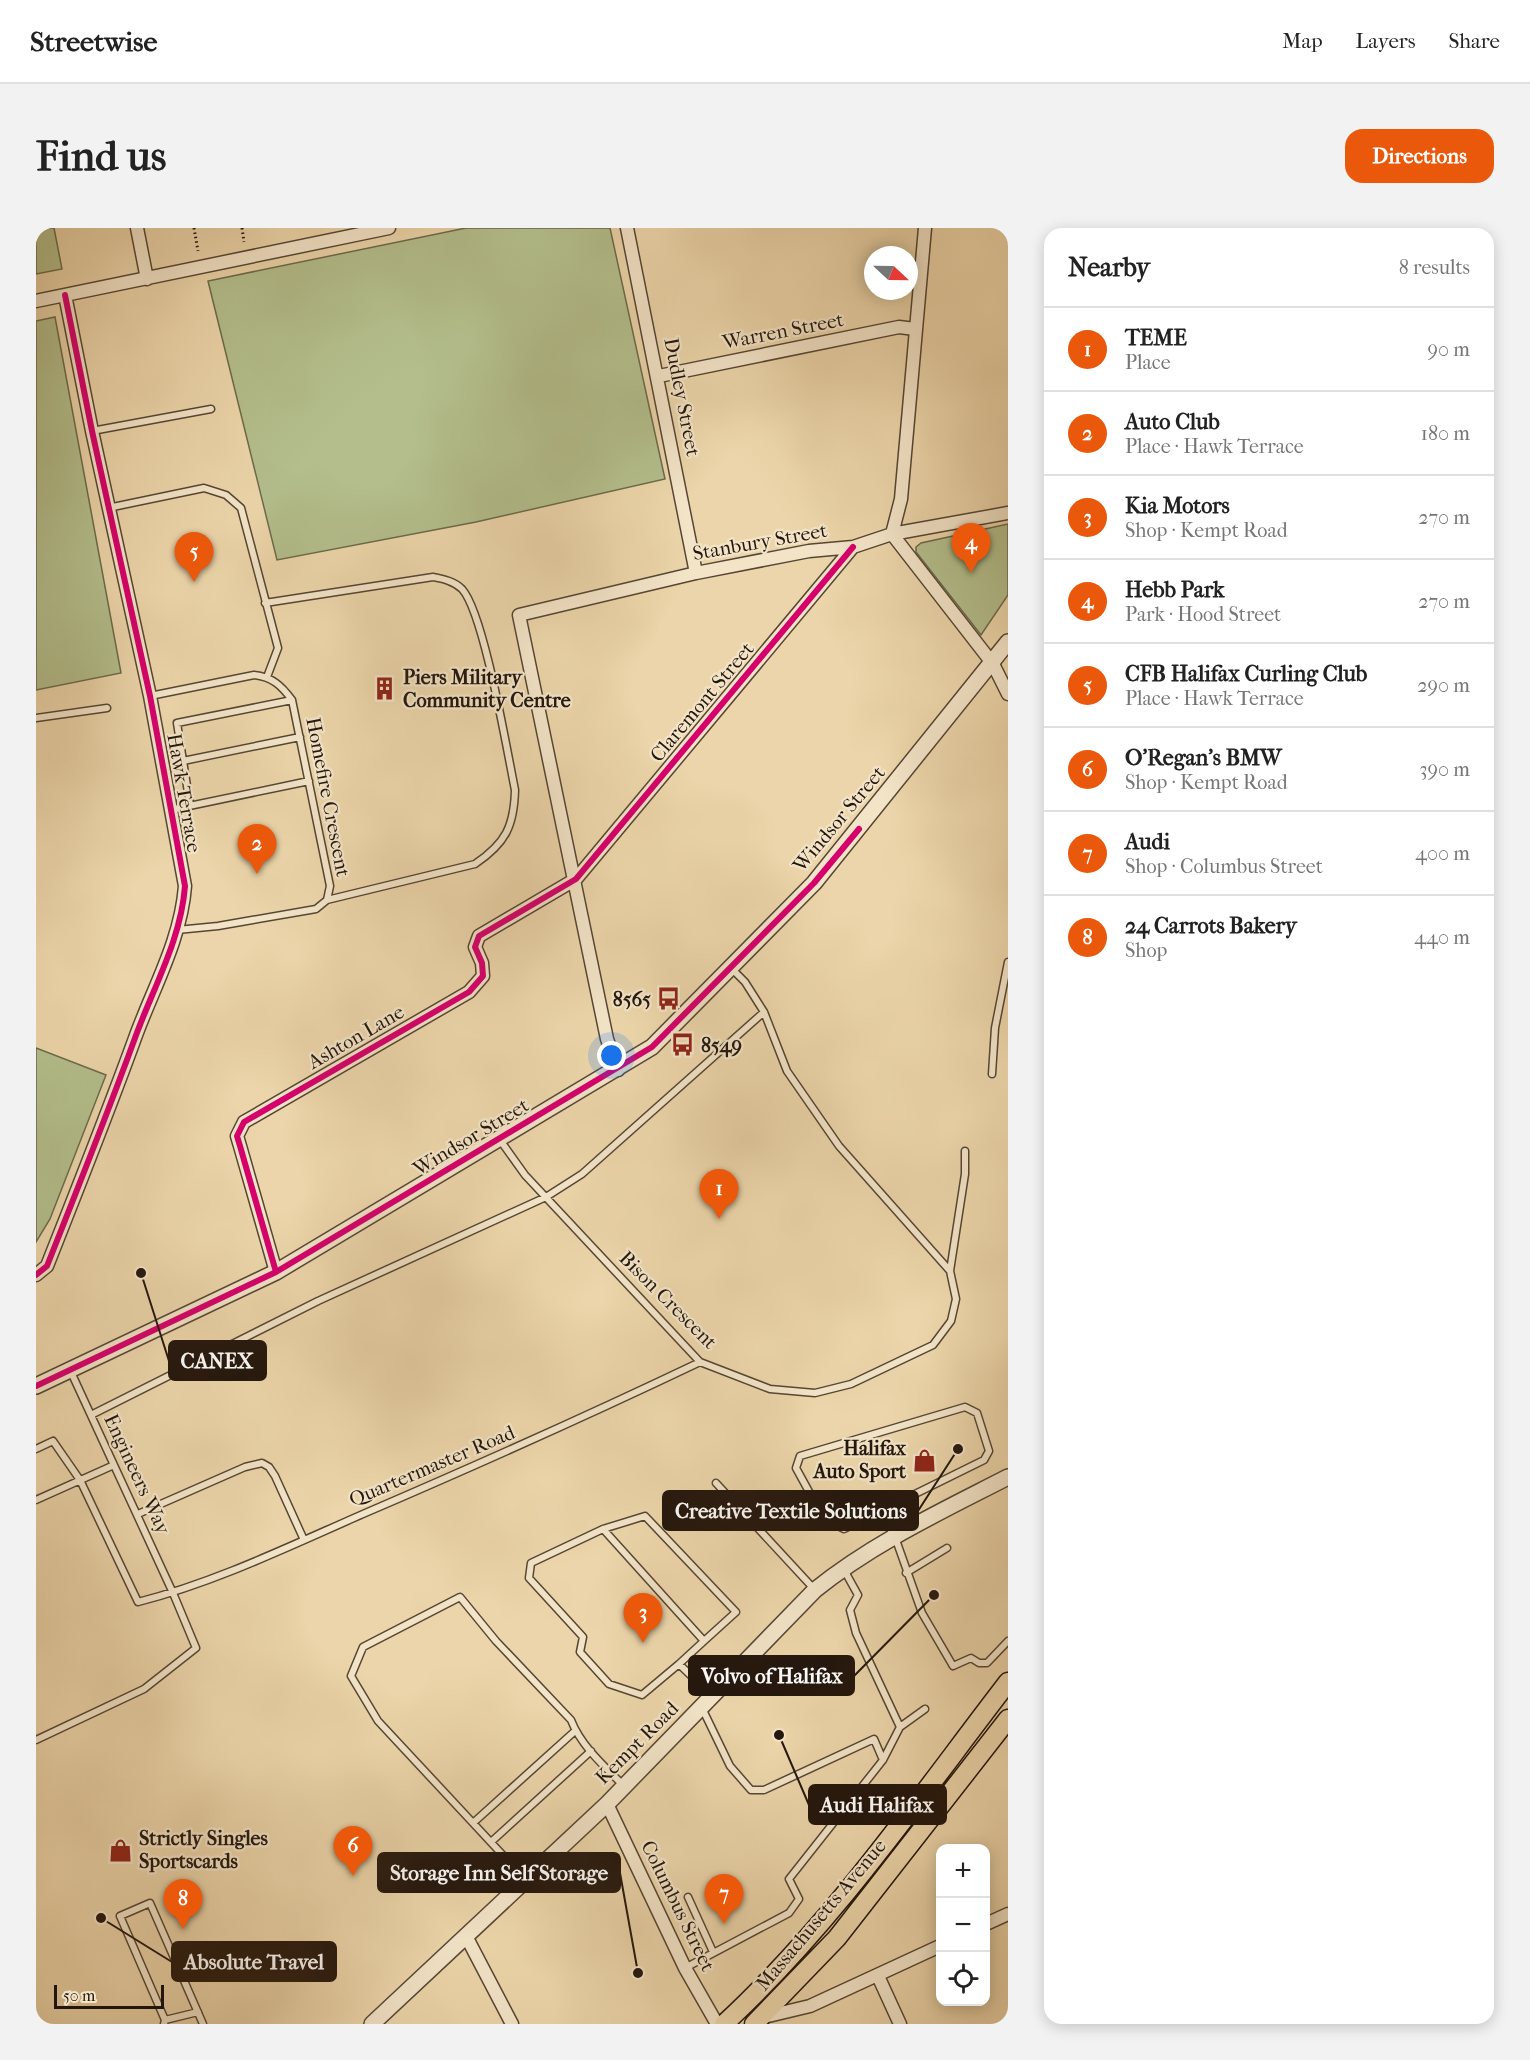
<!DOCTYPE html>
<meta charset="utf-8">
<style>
:root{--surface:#fff;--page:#f2f2f2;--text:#222;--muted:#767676;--line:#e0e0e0;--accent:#ea580c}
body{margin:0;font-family:"IM FELL French Canon",serif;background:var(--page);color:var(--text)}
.controls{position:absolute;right:18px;bottom:18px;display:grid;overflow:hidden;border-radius:12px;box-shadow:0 3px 15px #0003}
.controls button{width:54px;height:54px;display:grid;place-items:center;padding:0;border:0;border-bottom:2px solid var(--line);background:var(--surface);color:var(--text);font:30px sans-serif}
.compass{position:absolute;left:828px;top:18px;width:54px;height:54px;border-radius:50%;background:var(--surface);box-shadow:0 3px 15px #0003;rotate:112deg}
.scale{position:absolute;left:18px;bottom:15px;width:110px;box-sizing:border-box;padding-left:6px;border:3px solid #23160d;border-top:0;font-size:16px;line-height:21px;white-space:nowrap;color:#23160d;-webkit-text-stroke:4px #f3e4c8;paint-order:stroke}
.you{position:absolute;left:576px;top:828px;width:21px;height:21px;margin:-15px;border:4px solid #fff;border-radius:50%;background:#1a73e8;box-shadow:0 0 0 9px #1a73e833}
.badge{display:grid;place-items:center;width:39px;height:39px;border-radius:50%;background:var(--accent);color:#fff;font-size:20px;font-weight:700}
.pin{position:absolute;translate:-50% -50px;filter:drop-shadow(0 2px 3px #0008)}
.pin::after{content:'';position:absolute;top:32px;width:21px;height:18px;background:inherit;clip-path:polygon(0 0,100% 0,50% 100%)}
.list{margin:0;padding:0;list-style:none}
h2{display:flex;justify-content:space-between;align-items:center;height:78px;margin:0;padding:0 24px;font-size:26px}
h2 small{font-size:20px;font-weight:400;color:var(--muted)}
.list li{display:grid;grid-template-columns:39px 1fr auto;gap:18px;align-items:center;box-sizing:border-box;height:84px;padding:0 24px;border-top:2px solid var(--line)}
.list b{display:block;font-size:22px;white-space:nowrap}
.list p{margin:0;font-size:20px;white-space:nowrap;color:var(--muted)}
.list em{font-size:20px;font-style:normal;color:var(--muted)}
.icon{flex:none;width:33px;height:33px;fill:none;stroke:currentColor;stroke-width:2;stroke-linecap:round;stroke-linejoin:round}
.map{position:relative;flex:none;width:972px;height:1796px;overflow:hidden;border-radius:18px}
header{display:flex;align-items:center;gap:36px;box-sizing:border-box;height:84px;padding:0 30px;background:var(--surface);border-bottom:2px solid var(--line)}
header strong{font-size:28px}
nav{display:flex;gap:33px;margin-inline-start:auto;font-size:21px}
.intro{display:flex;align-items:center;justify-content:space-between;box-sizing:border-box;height:144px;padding:0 36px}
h1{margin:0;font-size:42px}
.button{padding:15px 27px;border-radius:18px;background:var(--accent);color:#fff;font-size:21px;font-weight:700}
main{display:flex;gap:36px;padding:0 36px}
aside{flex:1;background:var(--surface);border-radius:18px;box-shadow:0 3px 15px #0003}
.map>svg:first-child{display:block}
.green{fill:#b3be8c;stroke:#6b6a4c;stroke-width:1.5}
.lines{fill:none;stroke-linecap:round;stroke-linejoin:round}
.service-casing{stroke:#554634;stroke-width:9}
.minor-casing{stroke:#554634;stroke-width:15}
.tertiary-casing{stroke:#554634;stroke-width:18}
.primary-casing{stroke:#23160d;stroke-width:21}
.path{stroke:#23160d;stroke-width:3;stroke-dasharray:1.5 3;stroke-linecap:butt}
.service{stroke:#f3e4c8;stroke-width:6}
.minor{stroke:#f3e4c8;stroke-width:12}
.tertiary{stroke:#f3e4c8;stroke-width:15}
.primary{stroke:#ecd5aa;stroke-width:18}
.cycleway-casing{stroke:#f3e4c8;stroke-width:10}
.cycleway{stroke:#d6006c;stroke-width:6}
.labels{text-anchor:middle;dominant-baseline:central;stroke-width:4.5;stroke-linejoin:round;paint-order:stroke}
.street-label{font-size:20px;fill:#23160d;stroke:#f3e4c8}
.poi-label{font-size:20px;font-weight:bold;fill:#23160d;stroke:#f3e4c8;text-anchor:start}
.leader{fill:none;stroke:#23160d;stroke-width:2}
.callout-dot{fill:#23160d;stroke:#f3e4c8;stroke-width:2}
.callout{fill:#23160d;stroke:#23160d;stroke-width:2}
.callout-label{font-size:21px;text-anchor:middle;font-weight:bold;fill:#fff}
</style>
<header>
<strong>Streetwise</strong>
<nav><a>Map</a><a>Layers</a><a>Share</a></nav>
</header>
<div class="intro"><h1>Find us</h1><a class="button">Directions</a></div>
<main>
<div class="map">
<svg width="972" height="1796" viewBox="0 0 972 1796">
<rect width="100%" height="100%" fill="#ecd5aa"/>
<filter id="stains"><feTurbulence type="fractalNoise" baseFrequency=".00333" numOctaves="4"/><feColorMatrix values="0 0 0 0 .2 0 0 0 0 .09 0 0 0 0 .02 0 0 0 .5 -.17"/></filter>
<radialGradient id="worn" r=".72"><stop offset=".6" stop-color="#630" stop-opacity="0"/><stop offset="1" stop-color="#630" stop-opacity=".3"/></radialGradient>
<path class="green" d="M0,0H18L26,41L0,46Z
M430,0H574L629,251L440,294L241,332L172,53Z
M19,89L85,445L0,462V93Z
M972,296V367L945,407L880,324V319L885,315Z
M0,820L70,847L14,991L0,1014Z"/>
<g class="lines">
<defs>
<path id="service" d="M56,203L175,181
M72,280L168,260L190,267L205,280L242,420L231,449
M229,375L397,349C407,351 418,353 426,361C448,385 471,523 479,562C478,598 470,615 439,636L291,672
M114,468L218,447C236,449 245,457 256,472L294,658L291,672L280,681L182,698L141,702
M0,490L71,480
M147,533L264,509
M154,577L141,495L256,472
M134,582L273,553
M956,846L959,800L972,734
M464,912L489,947L664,1134L734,1161L779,1165L815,1156L897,1117L915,1093L920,1071L914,1043L803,918L751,843L728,784L709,754L695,740
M914,1043L929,946V923
M929,1179L941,1185L953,1223L948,1232L808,1301L788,1291L760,1240L764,1228Z
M55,1187L282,1073L510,969L546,946L728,784
M0,1221L17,1213L44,1252L102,1374C180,1354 254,1318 327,1286C441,1237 553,1187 664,1134
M680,1255L779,1362
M0,1272L78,1237
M845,1285L859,1309L886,1385L917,1438L935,1430L943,1435H951L972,1413
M102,1286L209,1239L226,1235L233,1239L239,1248L268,1312
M567,1301L668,1413L643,1436L676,1468
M870,1345L911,1320
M643,1436L606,1467L573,1456L544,1424L547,1409L493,1350L495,1335L567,1301L609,1288L700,1384L668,1413
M666,1480L694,1538L715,1562H728L838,1511L847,1532
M864,1499L889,1481
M0,1512L108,1461L160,1420L137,1365L35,1144
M437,1595L342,1493L315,1448L327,1419L424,1369L460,1413L535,1492C545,1518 569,1539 588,1558
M455,1614L555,1523
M490,1652L437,1595L539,1503
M652,1669L677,1724
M649,1740L753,1685L763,1671L753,1651L847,1532L864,1499L820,1405L814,1382L822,1367L807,1340
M129,1792L162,1784
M128,1796L129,1792L84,1688L114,1675L167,1796"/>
<path id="minor" d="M101,0L111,51
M591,0L660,345
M0,73L353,0
M623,148L863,99L879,101
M856,306L865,271L889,0
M856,306L957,436L972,466
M582,842L571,811L483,387L660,345L773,323L817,319L856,306L972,285
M240,1044L204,918L201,908L208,894L433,764L447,748L446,735L439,719L443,708L540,651L817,319
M0,1047L11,1038C41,962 71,887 99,810C117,760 145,712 149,658L114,468L56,203L29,67
M571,1576L649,1740L681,1796
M950,1696L972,1686
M430,1708L476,1796
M842,1748L864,1796
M728,1789L774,1778L904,1718"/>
<path id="tertiary" d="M0,1158L240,1044L616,819L778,655L972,414
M336,1796L571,1576L779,1362C837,1315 906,1283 972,1249"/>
<path id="primary" d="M688,1796C797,1695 882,1571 972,1454
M718,1796L801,1710L972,1491"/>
</defs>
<use href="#service" class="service-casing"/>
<use href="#minor" class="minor-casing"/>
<use href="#tertiary" class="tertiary-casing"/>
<use href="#primary" class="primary-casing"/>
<path class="path" d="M158,0L162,23
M206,0L208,14"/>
<use href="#service" class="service"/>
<use href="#minor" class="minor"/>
<use href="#tertiary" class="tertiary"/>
<use href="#primary" class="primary"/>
<defs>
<path id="cycleway" d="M240,1044L204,918L201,908L208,894L433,764L447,748L446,735L439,719L443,708L540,651L817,319
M0,1047L11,1038C41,962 71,887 99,810C117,760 145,712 149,658L114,468L56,203L29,67
M0,1158L240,1044L616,819L778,655L823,601"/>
</defs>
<use href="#cycleway" class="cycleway-casing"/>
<use href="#cycleway" class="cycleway"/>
</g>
<defs>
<symbol id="building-bare" viewBox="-9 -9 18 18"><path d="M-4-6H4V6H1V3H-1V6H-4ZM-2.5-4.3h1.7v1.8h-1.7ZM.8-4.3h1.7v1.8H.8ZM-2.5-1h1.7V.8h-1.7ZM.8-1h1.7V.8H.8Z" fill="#8f2418" stroke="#f3e4c8" stroke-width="2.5" paint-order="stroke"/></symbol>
<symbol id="bus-bare" viewBox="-9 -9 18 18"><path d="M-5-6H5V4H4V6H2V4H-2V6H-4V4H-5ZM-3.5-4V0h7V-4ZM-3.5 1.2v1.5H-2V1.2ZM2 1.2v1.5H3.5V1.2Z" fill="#8f2418" stroke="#f3e4c8" stroke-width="2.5" paint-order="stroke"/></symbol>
<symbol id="shop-bare" viewBox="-9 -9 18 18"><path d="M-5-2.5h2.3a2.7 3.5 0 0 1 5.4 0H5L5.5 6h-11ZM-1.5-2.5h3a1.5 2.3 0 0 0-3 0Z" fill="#8f2418" stroke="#f3e4c8" stroke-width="2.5" paint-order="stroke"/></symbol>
</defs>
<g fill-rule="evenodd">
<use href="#building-bare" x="332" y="444" width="33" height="33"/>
<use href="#bus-bare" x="616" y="754" width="33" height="33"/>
<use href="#bus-bare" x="630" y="800" width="33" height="33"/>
<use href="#shop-bare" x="872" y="1216" width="33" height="33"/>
<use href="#shop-bare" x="68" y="1606" width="33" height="33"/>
</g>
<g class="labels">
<g class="street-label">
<text transform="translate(747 103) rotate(-11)">Warren Street</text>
<text transform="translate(646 169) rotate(79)">Dudley Street</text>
<text transform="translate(724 314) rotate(-10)">Stanbury Street</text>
<text transform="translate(666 474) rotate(-50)">Claremont Street</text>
<text transform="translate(148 565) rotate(80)">Hawk Terrace</text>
<text transform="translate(292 569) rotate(79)">Homefire Crescent</text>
<text transform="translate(803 591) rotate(-50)">Windsor Street</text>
<text transform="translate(320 809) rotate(-30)">Ashton Lane</text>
<text transform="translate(435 909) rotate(-31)">Windsor Street</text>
<text transform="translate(632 1072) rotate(45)">Bison Crescent</text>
<text transform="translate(396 1238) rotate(-23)">Quartermaster Road</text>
<text transform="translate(101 1246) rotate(65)">Engineers Way</text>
<text transform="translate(601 1515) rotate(-45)">Kempt Road</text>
<text transform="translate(642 1678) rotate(64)">Columbus Street</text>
<text transform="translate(785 1687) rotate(-50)">Massachusetts Avenue</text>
</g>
<g class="poi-label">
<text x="367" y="449">Piers Military<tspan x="367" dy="23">Community Centre</tspan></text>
<text x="615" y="771" text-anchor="end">8565</text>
<text x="665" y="817">8549</text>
<text x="870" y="1220" text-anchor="end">Halifax<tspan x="870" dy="23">Auto Sport</tspan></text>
<text x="103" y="1610">Strictly Singles<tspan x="103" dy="23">Sportscards</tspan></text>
</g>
</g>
<path class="leader" d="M105 1045L133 1133M922 1221L882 1283M898 1367L818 1448M743 1507L773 1577M602 1745L584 1645M65 1690L136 1734"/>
<g class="callout-dot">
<circle cx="105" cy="1045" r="6"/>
<circle cx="922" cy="1221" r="6"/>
<circle cx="898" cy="1367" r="6"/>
<circle cx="743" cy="1507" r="6"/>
<circle cx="602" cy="1745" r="6"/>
<circle cx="65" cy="1690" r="6"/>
</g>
<g class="callout">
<rect x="133" y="1113" width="97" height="39" rx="6"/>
<rect x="627" y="1263" width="255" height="39" rx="6"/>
<rect x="653" y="1428" width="165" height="39" rx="6"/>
<rect x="773" y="1557" width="137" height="39" rx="6"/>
<rect x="342" y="1625" width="242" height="39" rx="6"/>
<rect x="136" y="1714" width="164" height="39" rx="6"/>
</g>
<g class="callout-label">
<text x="181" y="1140">CANEX</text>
<text x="755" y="1290">Creative Textile Solutions</text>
<text x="736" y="1455">Volvo of Halifax</text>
<text x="841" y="1584">Audi Halifax</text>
<text x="463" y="1652">Storage Inn Self Storage</text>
<text x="218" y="1741">Absolute Travel</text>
</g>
<rect width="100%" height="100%" filter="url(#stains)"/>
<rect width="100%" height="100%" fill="url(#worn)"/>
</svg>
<div class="controls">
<button>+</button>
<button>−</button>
<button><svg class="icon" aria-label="locate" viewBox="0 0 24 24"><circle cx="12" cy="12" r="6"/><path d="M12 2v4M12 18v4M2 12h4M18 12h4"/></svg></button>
</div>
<svg class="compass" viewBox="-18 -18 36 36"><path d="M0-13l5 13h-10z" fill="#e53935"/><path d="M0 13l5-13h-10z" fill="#767676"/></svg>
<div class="scale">50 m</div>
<div class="you"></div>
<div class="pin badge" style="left:683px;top:991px">1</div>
<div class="pin badge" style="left:221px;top:646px">2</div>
<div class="pin badge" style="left:607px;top:1415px">3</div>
<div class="pin badge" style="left:935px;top:345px">4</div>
<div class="pin badge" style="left:158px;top:354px">5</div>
<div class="pin badge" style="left:317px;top:1648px">6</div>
<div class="pin badge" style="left:688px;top:1696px">7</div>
<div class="pin badge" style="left:147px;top:1701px">8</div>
</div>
<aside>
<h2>Nearby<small>8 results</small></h2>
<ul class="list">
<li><span class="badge">1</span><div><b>TEME</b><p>Place</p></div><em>90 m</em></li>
<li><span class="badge">2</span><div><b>Auto Club</b><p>Place · Hawk Terrace</p></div><em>180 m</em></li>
<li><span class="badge">3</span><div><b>Kia Motors</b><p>Shop · Kempt Road</p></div><em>270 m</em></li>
<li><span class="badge">4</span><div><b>Hebb Park</b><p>Park · Hood Street</p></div><em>270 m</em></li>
<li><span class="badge">5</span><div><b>CFB Halifax Curling Club</b><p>Place · Hawk Terrace</p></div><em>290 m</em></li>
<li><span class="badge">6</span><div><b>O'Regan's BMW</b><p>Shop · Kempt Road</p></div><em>390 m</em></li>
<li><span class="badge">7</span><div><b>Audi</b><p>Shop · Columbus Street</p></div><em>400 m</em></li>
<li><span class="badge">8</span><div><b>24 Carrots Bakery</b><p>Shop</p></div><em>440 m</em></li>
</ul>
</aside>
</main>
